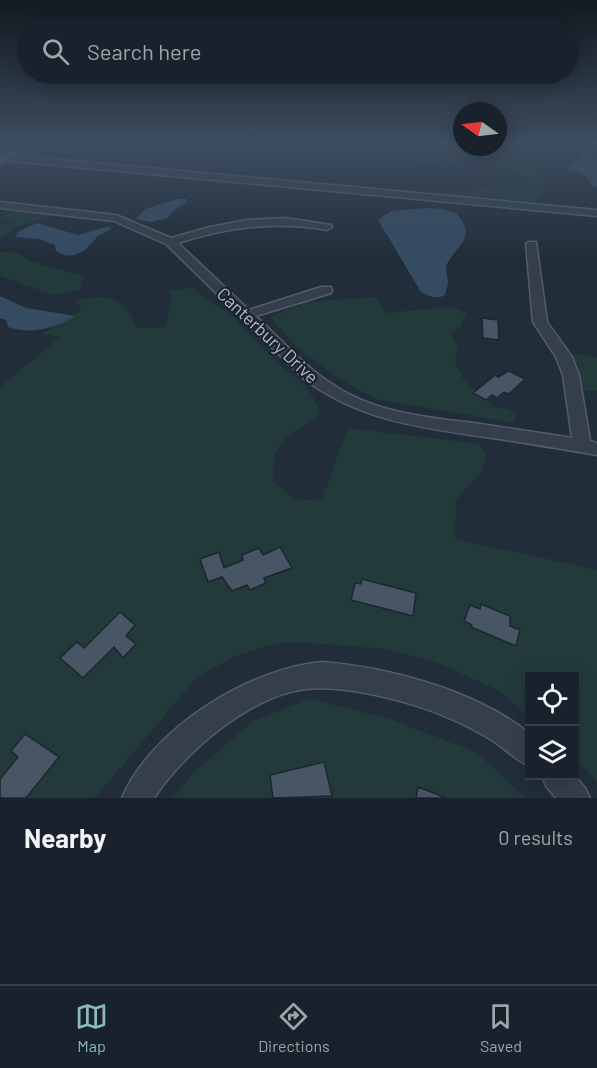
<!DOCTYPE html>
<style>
:root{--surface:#19222c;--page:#262f38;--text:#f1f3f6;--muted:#9fa4a9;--line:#373f48;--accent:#8bbbb9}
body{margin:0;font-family:Barlow,sans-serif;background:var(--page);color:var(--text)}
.controls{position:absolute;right:18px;bottom:18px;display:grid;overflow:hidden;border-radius:0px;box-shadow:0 3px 15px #0003}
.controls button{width:54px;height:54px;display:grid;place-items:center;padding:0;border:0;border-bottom:2px solid var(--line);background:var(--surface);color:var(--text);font:30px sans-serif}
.compass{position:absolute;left:453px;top:102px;width:54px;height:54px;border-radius:50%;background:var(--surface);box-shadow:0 3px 15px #0003;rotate:284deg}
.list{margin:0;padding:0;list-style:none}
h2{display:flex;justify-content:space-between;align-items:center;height:78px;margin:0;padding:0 24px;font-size:26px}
h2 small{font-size:20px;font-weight:400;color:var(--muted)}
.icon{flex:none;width:33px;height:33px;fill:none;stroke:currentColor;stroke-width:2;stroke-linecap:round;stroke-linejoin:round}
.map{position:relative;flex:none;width:597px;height:798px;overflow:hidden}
.search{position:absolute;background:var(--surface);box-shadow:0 3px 15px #0003;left:18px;right:18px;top:18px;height:66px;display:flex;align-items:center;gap:15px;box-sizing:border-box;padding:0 21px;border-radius:33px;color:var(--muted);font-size:22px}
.sheet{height:186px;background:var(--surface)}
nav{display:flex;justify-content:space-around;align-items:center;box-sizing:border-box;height:84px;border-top:2px solid var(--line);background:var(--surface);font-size:16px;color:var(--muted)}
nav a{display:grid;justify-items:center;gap:3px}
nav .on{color:var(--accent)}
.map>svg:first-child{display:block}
.green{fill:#233a3b}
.water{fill:#354b62}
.building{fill:#475564;stroke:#1c2631;stroke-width:1.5}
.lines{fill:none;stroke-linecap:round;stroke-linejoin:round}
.minor-casing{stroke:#535d68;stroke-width:3}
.major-casing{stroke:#414b57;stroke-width:2}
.minor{fill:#353f4b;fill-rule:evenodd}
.major{fill:#535f6b;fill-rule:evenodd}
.labels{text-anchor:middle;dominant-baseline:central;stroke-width:4.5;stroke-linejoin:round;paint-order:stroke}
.street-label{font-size:18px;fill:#b0bac7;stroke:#1a242f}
</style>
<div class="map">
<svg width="597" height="798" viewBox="0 0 597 798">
<rect width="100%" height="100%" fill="#212e3a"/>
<path class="green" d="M286,144H304V147L343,151V154L339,157L288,153Z
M372,144L428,147L451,144L521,155L538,167L545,180V191L533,203L516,204L435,196L434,193L503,186L529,179L509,167L438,161L420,165L414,163L410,158L375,155L376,148L371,146Z
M12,211L51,215L17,227L0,238V226L10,222L4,215Z
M0,252L20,253L30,261L84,276L80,290L54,295L0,276Z
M191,287L234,318L262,348L305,386L313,397L320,414L288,436L275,452L273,482L298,501L322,499L348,428L480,444L486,456L482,471L456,500L455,539L597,570V781L575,760L574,676H530L529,718L502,692L434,661L386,649L311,643H276L235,656L196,678L95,798H0V387L60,337L43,334C56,323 71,323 82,307L75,300C106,294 124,295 137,328L165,327L171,303L170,291Z
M376,297L385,313L451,307L467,313L459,328L450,333L458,348L455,362L463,379L494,407L509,410L516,415L514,423L377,399L338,378L298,348L270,317L305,302Z
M570,353L597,357V391H584L578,365Z
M310,699L389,719L476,752L526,798H173L191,775L253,721Z"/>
<path class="water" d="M580,151L591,152L594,159L597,160V187L592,186C589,175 579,173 568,169L573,163L580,161Z
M178,199H187V202L173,211L168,218L151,222L136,219L145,209Z
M425,208L444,209L457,214C479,238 454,247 446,266L448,283L445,295C437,300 429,296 421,292L378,220L391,211Z
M37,223L78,235L106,227L112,228C108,232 100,233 96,238C86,251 73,262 56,251L55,245L39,239L15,237L18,232Z
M0,296L26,308L76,316C55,328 32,335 8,327L6,320L0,318Z"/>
<path class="building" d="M482,318L498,320L499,340L483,338Z
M509,371L525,379L509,394L504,392L497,398L492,395L486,400L473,393L495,375L498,377Z
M280,547L292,568L264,578L266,583L250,590L247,585L232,591L222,577L208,582L200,559L219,552L224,568L243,560L242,555L259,548L263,555Z
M362,579L416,593L413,616L351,600L355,583L361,584Z
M481,604L510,616V626L520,630L516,646L471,627L472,625L464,621L470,605L480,609Z
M120,612L135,625L126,636L136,644L123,658L114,647L83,678L60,658L77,642L84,648Z
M25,734L59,757L26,798H0V779L18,757L11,751Z
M324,762L332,796L273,798L270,775Z
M418,787L444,797V798H416Z"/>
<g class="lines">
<defs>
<path id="minor" d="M0,154L597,210V216L0,160Z
M0,202L116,215L171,238L210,227L247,220L285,218L331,225L332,227L327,230C275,221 228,227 178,243L249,310L321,287H331L332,290L331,293L256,316C281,340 306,368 335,386C378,414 432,418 481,424C511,429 542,433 572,438L563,375L556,357L533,322L526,244L528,242H536L547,322L572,357L579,375L590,441L597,443V455C562,449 527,443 492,438C424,428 362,422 304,379L166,244L114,221L0,208Z
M322,662C389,667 477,691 530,734V766C519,762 512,755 503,748C490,738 475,730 460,723C422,704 348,684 306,689C249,696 185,752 154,798H122C151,729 250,668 322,662Z
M574,775L585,788L590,798H556L546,786L542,776Z"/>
<path id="major" d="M24,144H36L0,164V157Z"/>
</defs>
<use href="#minor" class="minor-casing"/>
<use href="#major" class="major-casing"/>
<use href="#minor" class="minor"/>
<use href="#major" class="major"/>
</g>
<linearGradient id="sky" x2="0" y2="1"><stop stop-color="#121920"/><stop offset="0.56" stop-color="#3d4c60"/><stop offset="1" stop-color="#3d4c60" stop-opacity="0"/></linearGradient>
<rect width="597" height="255" fill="url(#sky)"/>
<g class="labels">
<g class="street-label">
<text transform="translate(268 335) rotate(43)">Canterbury Drive</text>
</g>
</g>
</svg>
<div class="controls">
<button><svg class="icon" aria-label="locate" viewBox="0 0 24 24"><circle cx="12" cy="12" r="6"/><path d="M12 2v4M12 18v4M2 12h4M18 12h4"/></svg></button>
<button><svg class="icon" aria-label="layers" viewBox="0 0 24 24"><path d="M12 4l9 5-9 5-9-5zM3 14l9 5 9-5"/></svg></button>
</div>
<svg class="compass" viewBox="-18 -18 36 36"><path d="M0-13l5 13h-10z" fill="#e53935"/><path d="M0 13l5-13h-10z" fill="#9fa4a9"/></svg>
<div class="search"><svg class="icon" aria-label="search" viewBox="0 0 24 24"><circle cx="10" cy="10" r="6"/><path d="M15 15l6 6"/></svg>Search here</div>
</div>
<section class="sheet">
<h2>Nearby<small>0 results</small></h2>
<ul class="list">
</ul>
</section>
<nav>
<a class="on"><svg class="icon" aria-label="map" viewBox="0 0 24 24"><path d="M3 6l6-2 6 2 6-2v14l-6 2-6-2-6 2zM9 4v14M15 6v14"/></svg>Map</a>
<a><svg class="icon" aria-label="directions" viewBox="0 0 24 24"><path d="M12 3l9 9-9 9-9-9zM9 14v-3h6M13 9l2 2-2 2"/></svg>Directions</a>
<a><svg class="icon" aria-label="saved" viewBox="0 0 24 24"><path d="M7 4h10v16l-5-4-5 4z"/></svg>Saved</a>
</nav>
